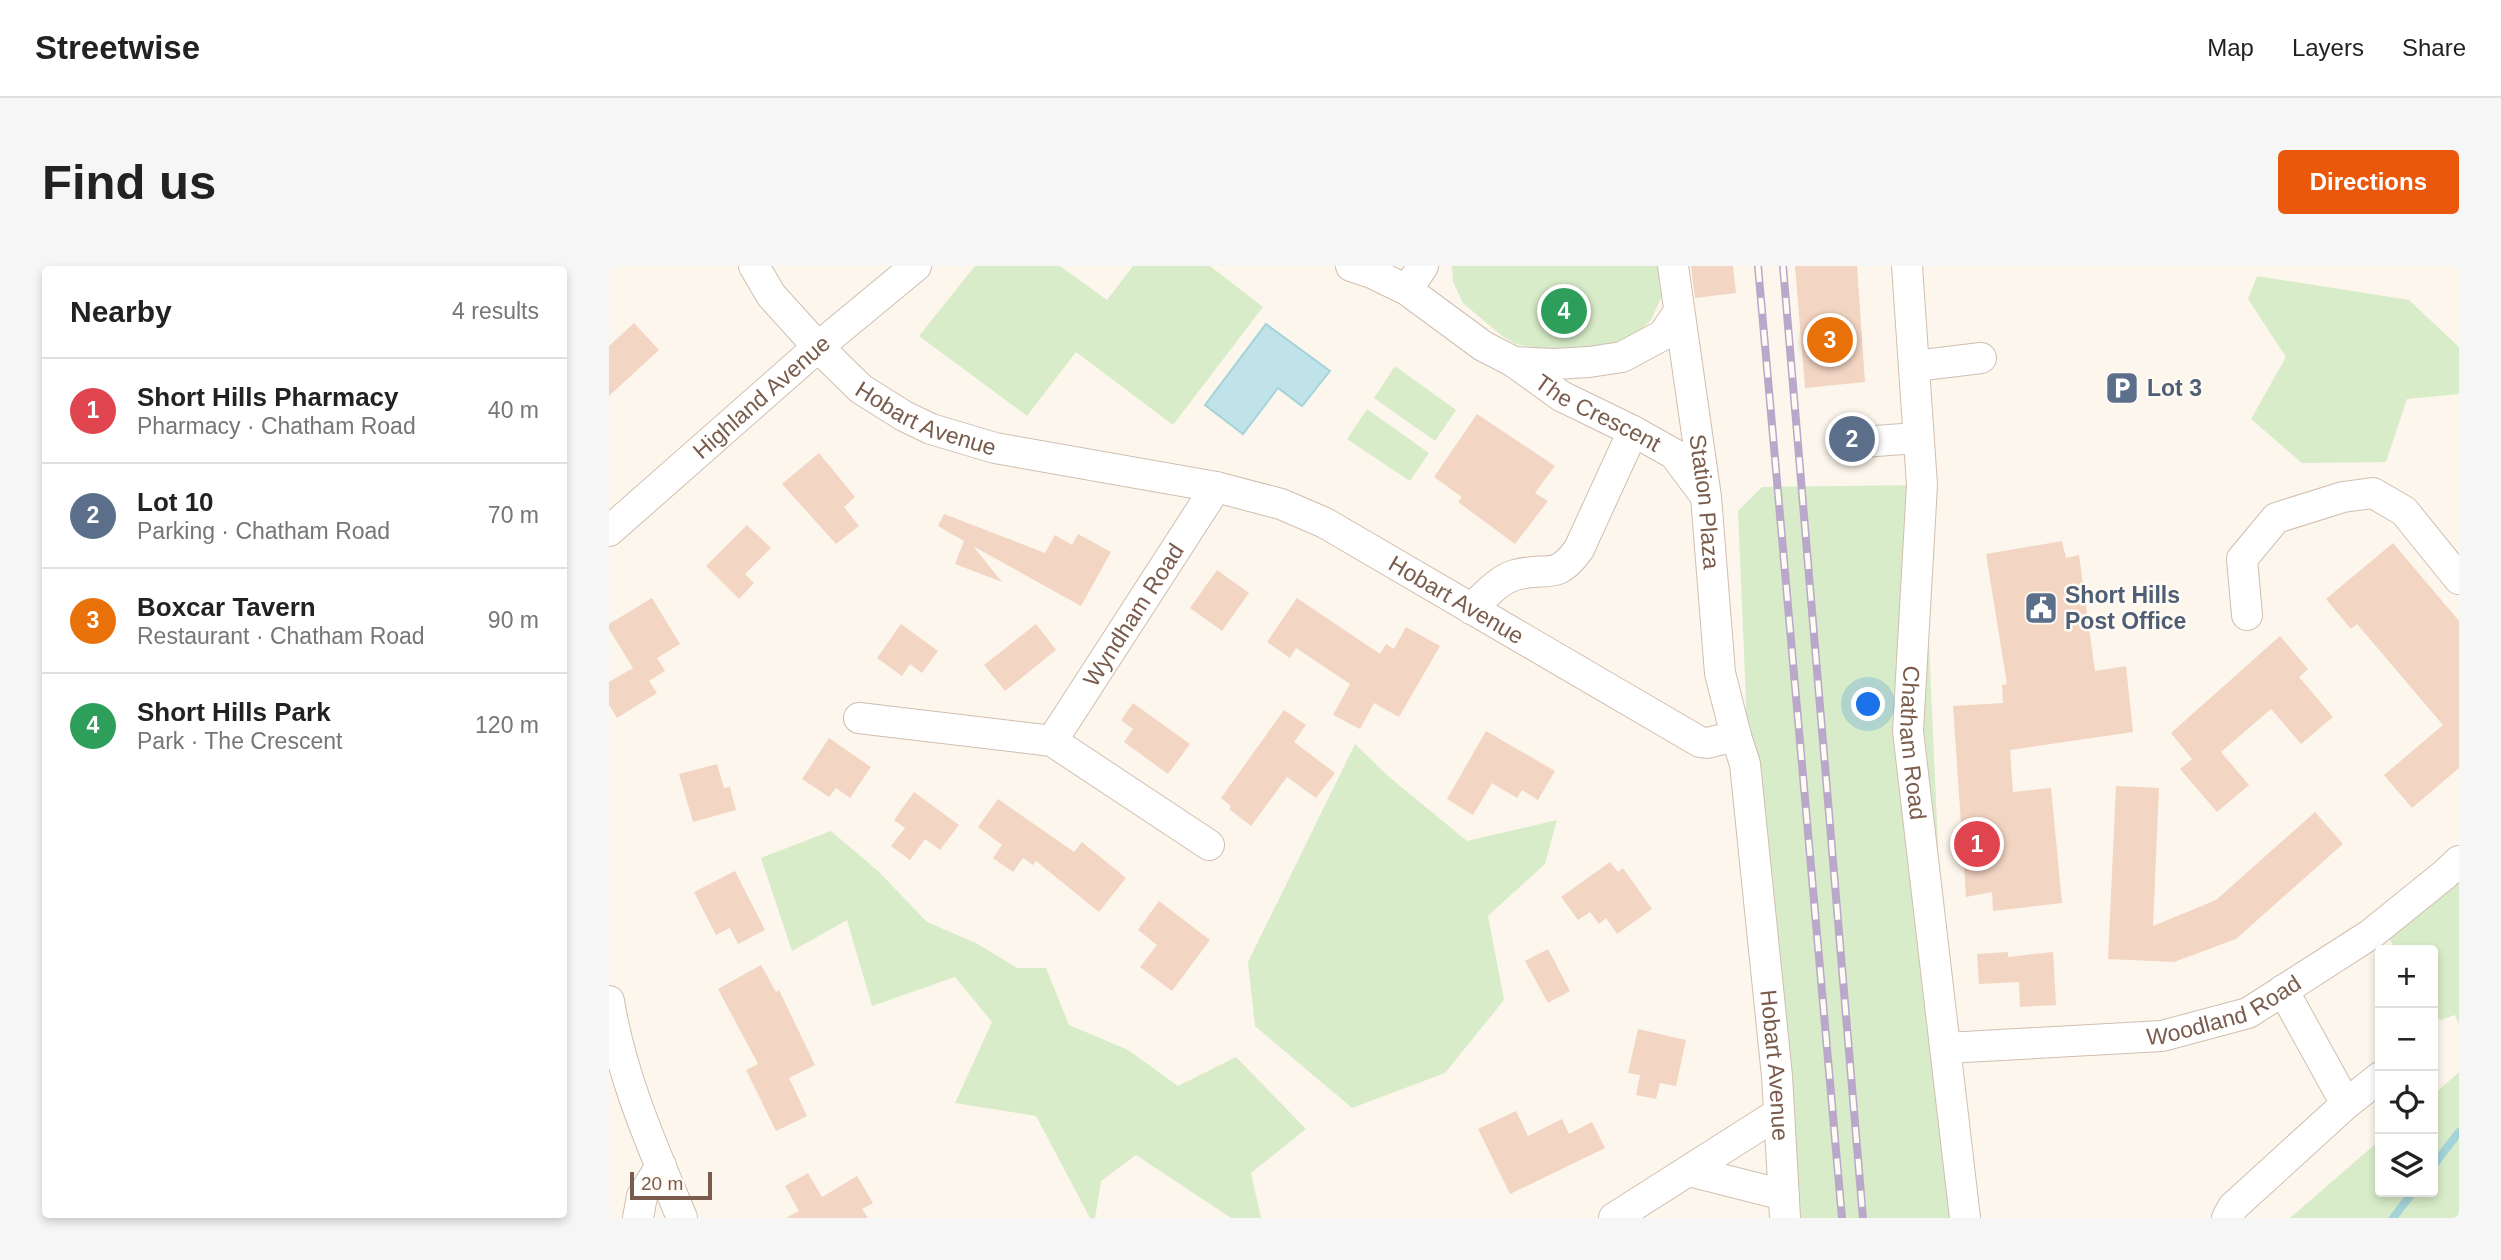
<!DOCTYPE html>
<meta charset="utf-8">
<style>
:root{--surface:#fff;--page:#f6f6f6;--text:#222;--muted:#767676;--line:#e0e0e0;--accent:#ea580c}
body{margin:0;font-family:Helvetica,sans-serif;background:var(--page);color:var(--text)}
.controls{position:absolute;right:21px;bottom:21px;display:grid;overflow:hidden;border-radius:7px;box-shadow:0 4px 10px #0003}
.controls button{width:63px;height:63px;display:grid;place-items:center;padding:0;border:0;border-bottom:2px solid var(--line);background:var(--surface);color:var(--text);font:35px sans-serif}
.scale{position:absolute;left:21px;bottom:18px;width:82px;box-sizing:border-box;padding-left:7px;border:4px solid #7a5c4d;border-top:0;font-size:19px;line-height:24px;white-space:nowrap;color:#7a5c4d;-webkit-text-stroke:5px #fffaf3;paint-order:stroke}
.you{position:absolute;left:1260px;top:439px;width:24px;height:24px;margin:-18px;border:5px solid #fff;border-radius:50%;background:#1a73e8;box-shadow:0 0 0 10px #1a73e833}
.badge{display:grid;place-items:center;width:46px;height:46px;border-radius:50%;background:var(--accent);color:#fff;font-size:23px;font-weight:700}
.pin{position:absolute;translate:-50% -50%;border:4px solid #fff;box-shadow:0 2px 7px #0006}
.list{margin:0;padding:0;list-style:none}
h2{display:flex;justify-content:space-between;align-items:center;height:91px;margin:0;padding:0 28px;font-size:30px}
h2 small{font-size:23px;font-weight:400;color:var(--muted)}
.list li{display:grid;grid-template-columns:46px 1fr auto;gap:21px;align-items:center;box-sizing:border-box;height:105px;padding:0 28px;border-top:2px solid var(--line)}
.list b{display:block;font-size:26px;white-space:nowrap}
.list p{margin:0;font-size:23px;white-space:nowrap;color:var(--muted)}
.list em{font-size:23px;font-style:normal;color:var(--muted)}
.icon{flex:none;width:38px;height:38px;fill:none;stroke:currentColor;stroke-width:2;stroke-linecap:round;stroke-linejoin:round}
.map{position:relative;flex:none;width:1850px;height:952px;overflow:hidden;border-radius:7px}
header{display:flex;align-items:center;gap:42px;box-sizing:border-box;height:98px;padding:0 35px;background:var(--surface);border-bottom:2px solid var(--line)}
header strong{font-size:33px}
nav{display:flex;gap:38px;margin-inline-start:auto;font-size:24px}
.intro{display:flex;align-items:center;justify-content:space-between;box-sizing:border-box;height:168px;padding:0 42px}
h1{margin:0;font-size:49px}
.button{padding:18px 32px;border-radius:7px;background:var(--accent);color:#fff;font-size:24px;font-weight:700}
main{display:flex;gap:42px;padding:0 42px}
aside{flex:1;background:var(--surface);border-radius:7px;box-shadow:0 4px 10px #0003}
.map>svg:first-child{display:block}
.green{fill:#d8ecc9}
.water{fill:#bfe3e8;stroke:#a5d3da;stroke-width:2}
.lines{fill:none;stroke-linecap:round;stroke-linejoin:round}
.stream{stroke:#a5d3da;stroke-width:8}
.building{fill:#f3d5c3}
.minor-casing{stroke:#d1beb0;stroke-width:32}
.minor{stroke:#fff;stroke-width:30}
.rail-casing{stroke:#b9a8c9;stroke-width:8}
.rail{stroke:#fffaf3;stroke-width:5;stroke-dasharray:16;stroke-linecap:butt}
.labels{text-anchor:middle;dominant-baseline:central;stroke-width:5;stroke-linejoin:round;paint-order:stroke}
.service-label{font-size:23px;font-weight:bold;fill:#4e5e75;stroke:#fffaf3;text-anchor:start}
.street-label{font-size:23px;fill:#7a5c4d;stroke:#fffaf3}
</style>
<header>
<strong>Streetwise</strong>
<nav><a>Map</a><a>Layers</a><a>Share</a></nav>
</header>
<div class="intro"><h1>Find us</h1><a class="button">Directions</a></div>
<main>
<aside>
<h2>Nearby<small>4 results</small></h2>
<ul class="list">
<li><span class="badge" style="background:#e0444e">1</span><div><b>Short Hills Pharmacy</b><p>Pharmacy · Chatham Road</p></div><em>40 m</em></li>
<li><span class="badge" style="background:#5c6f8a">2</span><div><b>Lot 10</b><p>Parking · Chatham Road</p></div><em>70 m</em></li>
<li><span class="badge" style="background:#e8710a">3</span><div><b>Boxcar Tavern</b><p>Restaurant · Chatham Road</p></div><em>90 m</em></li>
<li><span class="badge" style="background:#2e9e5b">4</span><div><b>Short Hills Park</b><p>Park · The Crescent</p></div><em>120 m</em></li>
</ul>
</aside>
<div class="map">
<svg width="1850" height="952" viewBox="0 0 1850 952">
<rect width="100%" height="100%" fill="#fdf6ec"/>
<path class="green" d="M366,0H451L498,34L524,0H601L654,41L564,159L467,86L418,150L310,70Z
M843,0H1050L1054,28L1042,54L1021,74L993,80L959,83H932L907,78L893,70L854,37L844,16Z
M1648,10L1800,34L1850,81V128L1798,133L1777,196L1693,197L1642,153L1677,91L1639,33Z
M786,100L847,144L826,175L765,132Z
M758,143L820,187L801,215L738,173Z
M1313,219L1333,671L1361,952H1168L1140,507L1129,245L1153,221Z
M746,478L779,510L858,575L948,554L936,598L879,650L895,734L836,807L743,842L646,760L639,696Z
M222,565L269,605L318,656L367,677L408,702H437L460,759L519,784L569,820L627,791L697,863L642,907L652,952H622L527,889L492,915L486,952H481L427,850L346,837L383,756L346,711L263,740L238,654L183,685L152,592Z
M1850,595V759L1846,749L1832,754L1824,751V684H1787L1773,659Z
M1850,806V952H1681L1771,874V926H1824V829Z"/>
<path class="water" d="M657,58L721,105L693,140L669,122L634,168L596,139Z"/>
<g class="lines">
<path class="stream" d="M1824,900L1850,866
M1784,952L1804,926"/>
</g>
<path class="building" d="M1082,0H1124L1127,27L1086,32Z
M1186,0H1248L1256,116L1196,122Z
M25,57L50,84L0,130V80Z
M868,148L946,200L926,227L939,235L906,278L849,236L853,231L825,211Z
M210,187L246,231L235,241L250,260L227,278L173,218Z
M335,248L436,287L446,269L463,279L469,268L502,286L472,340L364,280L393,316L346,298L355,275L329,260Z
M138,259L162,282L136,308L145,317L130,333L97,300Z
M1453,275L1457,292L1470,289L1486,405L1517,400L1524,466L1401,484L1404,526L1442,522L1453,637L1384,645L1383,626L1357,631L1344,440L1394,437L1393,419L1398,418L1377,288Z
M1784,277L1850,355V502L1803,542L1775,509L1834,459L1748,358L1742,363L1717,333Z
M608,304L640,327L613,365L581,342Z
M43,332L71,378L48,392L56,405L40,415L48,427L8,452L0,439V416L24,402L0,363V358Z
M688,332L771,388L777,378L785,383L797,361L831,380L790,451L765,437L751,463L724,449L741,418L687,382L681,392L658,376Z
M292,358L329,385L313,407L301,398L293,410L268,392Z
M427,358L447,384L396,425L375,399Z
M1671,370L1699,403L1690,411L1724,451L1692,478L1662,443L1612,486L1640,519L1608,546L1571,503L1583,493L1562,467Z
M524,437L581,478L559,508L515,476L524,463L512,454Z
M675,444L697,459L685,476L726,507L707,532L678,511L642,560L620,543L622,540L612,532Z
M877,465L946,505L929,534L913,524L908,532L883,517L864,549L838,533Z
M220,472L262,501L241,532L227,522L220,531L193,513Z
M108,498L115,522L121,521L127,544L84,556L70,508Z
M1507,520L1550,522L1544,660L1607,634L1706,546L1734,578L1627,673L1565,696L1499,693Z
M305,526L350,559L331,584L316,573L301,594L282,580L296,562L285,554Z
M389,533L465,586L473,576L517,612L490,646L427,595L424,599L414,592L404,606L384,592L393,579L369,561Z
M1001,596L1009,606L1014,602L1043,643L1008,668L997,652L990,658L981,646L969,654L952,631Z
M126,605L156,664L129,678L121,662L107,669L85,626Z
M550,635L601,674L563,725L531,701L548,679L529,664Z
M939,683L961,725L939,737L916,695Z
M1399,686V691L1444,686L1447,739L1411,741L1410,716L1370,718L1368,688Z
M152,699L167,726L170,724L206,799L180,812L198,850L167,865L137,804L149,798L109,723Z
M1029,763L1077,774L1067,820L1051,817L1047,833L1027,829L1031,809L1019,807Z
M907,845L919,870L953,853L960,868L983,856L996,882L901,928L869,863Z
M199,907L213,931L248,910L264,937L253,943L259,952H177L190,945L176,920Z"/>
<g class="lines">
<defs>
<g id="minor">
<path id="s1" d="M145,0L162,29L209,81L252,123L295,150L322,163L386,182L607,221L672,238L716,257L1091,476L1098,477L1127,470"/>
<path id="s2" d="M742,0L763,7L798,24L874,80L905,96L952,130L1024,165L1065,188L1095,228"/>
<path id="s3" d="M1064,0L1097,231L1111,407L1127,470L1136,498L1168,810L1176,952"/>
<path id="s4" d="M1298,0L1313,219L1299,465L1356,952"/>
<path d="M798,24L814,0"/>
<path d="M905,96L944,98L980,96L1013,91L1054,69L1069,47"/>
<path d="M1306,100L1372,92"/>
<path d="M1239,177L1308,172"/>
<path id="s5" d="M0,265L209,81L307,0"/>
<path d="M862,343C875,331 889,314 906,309C938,300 947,316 970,283L1024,165"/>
<path d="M1638,349L1633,293L1667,252L1734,231L1764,227L1795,245L1850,313"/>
<path d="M250,452L443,475L600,579"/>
<path id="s6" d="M443,475L607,221"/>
<path d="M0,735C12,810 44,882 73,952"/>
<path id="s7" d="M1338,782L1553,770L1639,747L1762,668L1835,609L1850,595"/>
<path d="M1737,838L1771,811"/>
<path d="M1080,905L1175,929"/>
<path d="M29,952L33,930L52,900"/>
<path d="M1005,952L1170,847"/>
<path d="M1618,952L1624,941L1737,838L1674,724"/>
</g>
</defs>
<use href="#minor" class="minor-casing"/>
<use href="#minor" class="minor"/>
<defs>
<path id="rail" d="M1149,0L1233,952
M1174,0L1254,952"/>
</defs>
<use href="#rail" class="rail-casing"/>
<use href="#rail" class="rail"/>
</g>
<defs>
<symbol id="parking-square" viewBox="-11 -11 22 22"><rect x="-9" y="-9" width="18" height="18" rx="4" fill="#5c6f8a" stroke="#fffaf3"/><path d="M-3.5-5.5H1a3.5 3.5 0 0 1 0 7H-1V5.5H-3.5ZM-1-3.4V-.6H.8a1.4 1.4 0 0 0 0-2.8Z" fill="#fff"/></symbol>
<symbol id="civic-square" viewBox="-11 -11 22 22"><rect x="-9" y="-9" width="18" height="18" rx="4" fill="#5c6f8a" stroke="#fffaf3"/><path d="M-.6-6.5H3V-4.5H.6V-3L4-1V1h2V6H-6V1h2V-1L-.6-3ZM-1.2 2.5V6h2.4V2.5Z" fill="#fff"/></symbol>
</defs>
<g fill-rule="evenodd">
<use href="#parking-square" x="1494" y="103" width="38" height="38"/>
<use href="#civic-square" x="1413" y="323" width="38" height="38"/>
</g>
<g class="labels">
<g class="service-label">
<text x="1538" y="122">Lot 3</text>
<text x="1456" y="329">Short Hills<tspan x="1456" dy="26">Post Office</tspan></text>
</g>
<g class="street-label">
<text stroke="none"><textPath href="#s5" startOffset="203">Highland Avenue</textPath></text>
<text stroke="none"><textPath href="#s2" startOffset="289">The Crescent</textPath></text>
<text stroke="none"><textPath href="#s1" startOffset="236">Hobart Avenue</textPath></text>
<text stroke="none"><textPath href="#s3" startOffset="238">Station Plaza</textPath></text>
<text stroke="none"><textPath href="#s1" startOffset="803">Hobart Avenue</textPath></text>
<text stroke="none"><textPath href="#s6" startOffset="150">Wyndham Road</textPath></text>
<text stroke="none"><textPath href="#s4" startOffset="478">Chatham Road</textPath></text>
<text stroke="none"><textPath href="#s7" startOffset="282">Woodland Road</textPath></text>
<text stroke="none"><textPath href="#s3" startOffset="807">Hobart Avenue</textPath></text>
</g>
</g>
</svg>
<div class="controls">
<button>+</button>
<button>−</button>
<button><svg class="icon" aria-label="locate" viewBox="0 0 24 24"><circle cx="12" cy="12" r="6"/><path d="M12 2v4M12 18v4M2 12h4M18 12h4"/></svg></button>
<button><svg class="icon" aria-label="layers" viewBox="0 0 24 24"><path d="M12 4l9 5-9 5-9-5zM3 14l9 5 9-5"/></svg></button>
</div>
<div class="scale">20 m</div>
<div class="you"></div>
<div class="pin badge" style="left:1368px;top:578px;background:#e0444e">1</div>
<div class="pin badge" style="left:1243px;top:173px;background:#5c6f8a">2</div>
<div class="pin badge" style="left:1221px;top:74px;background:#e8710a">3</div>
<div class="pin badge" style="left:955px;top:45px;background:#2e9e5b">4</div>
</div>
</main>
